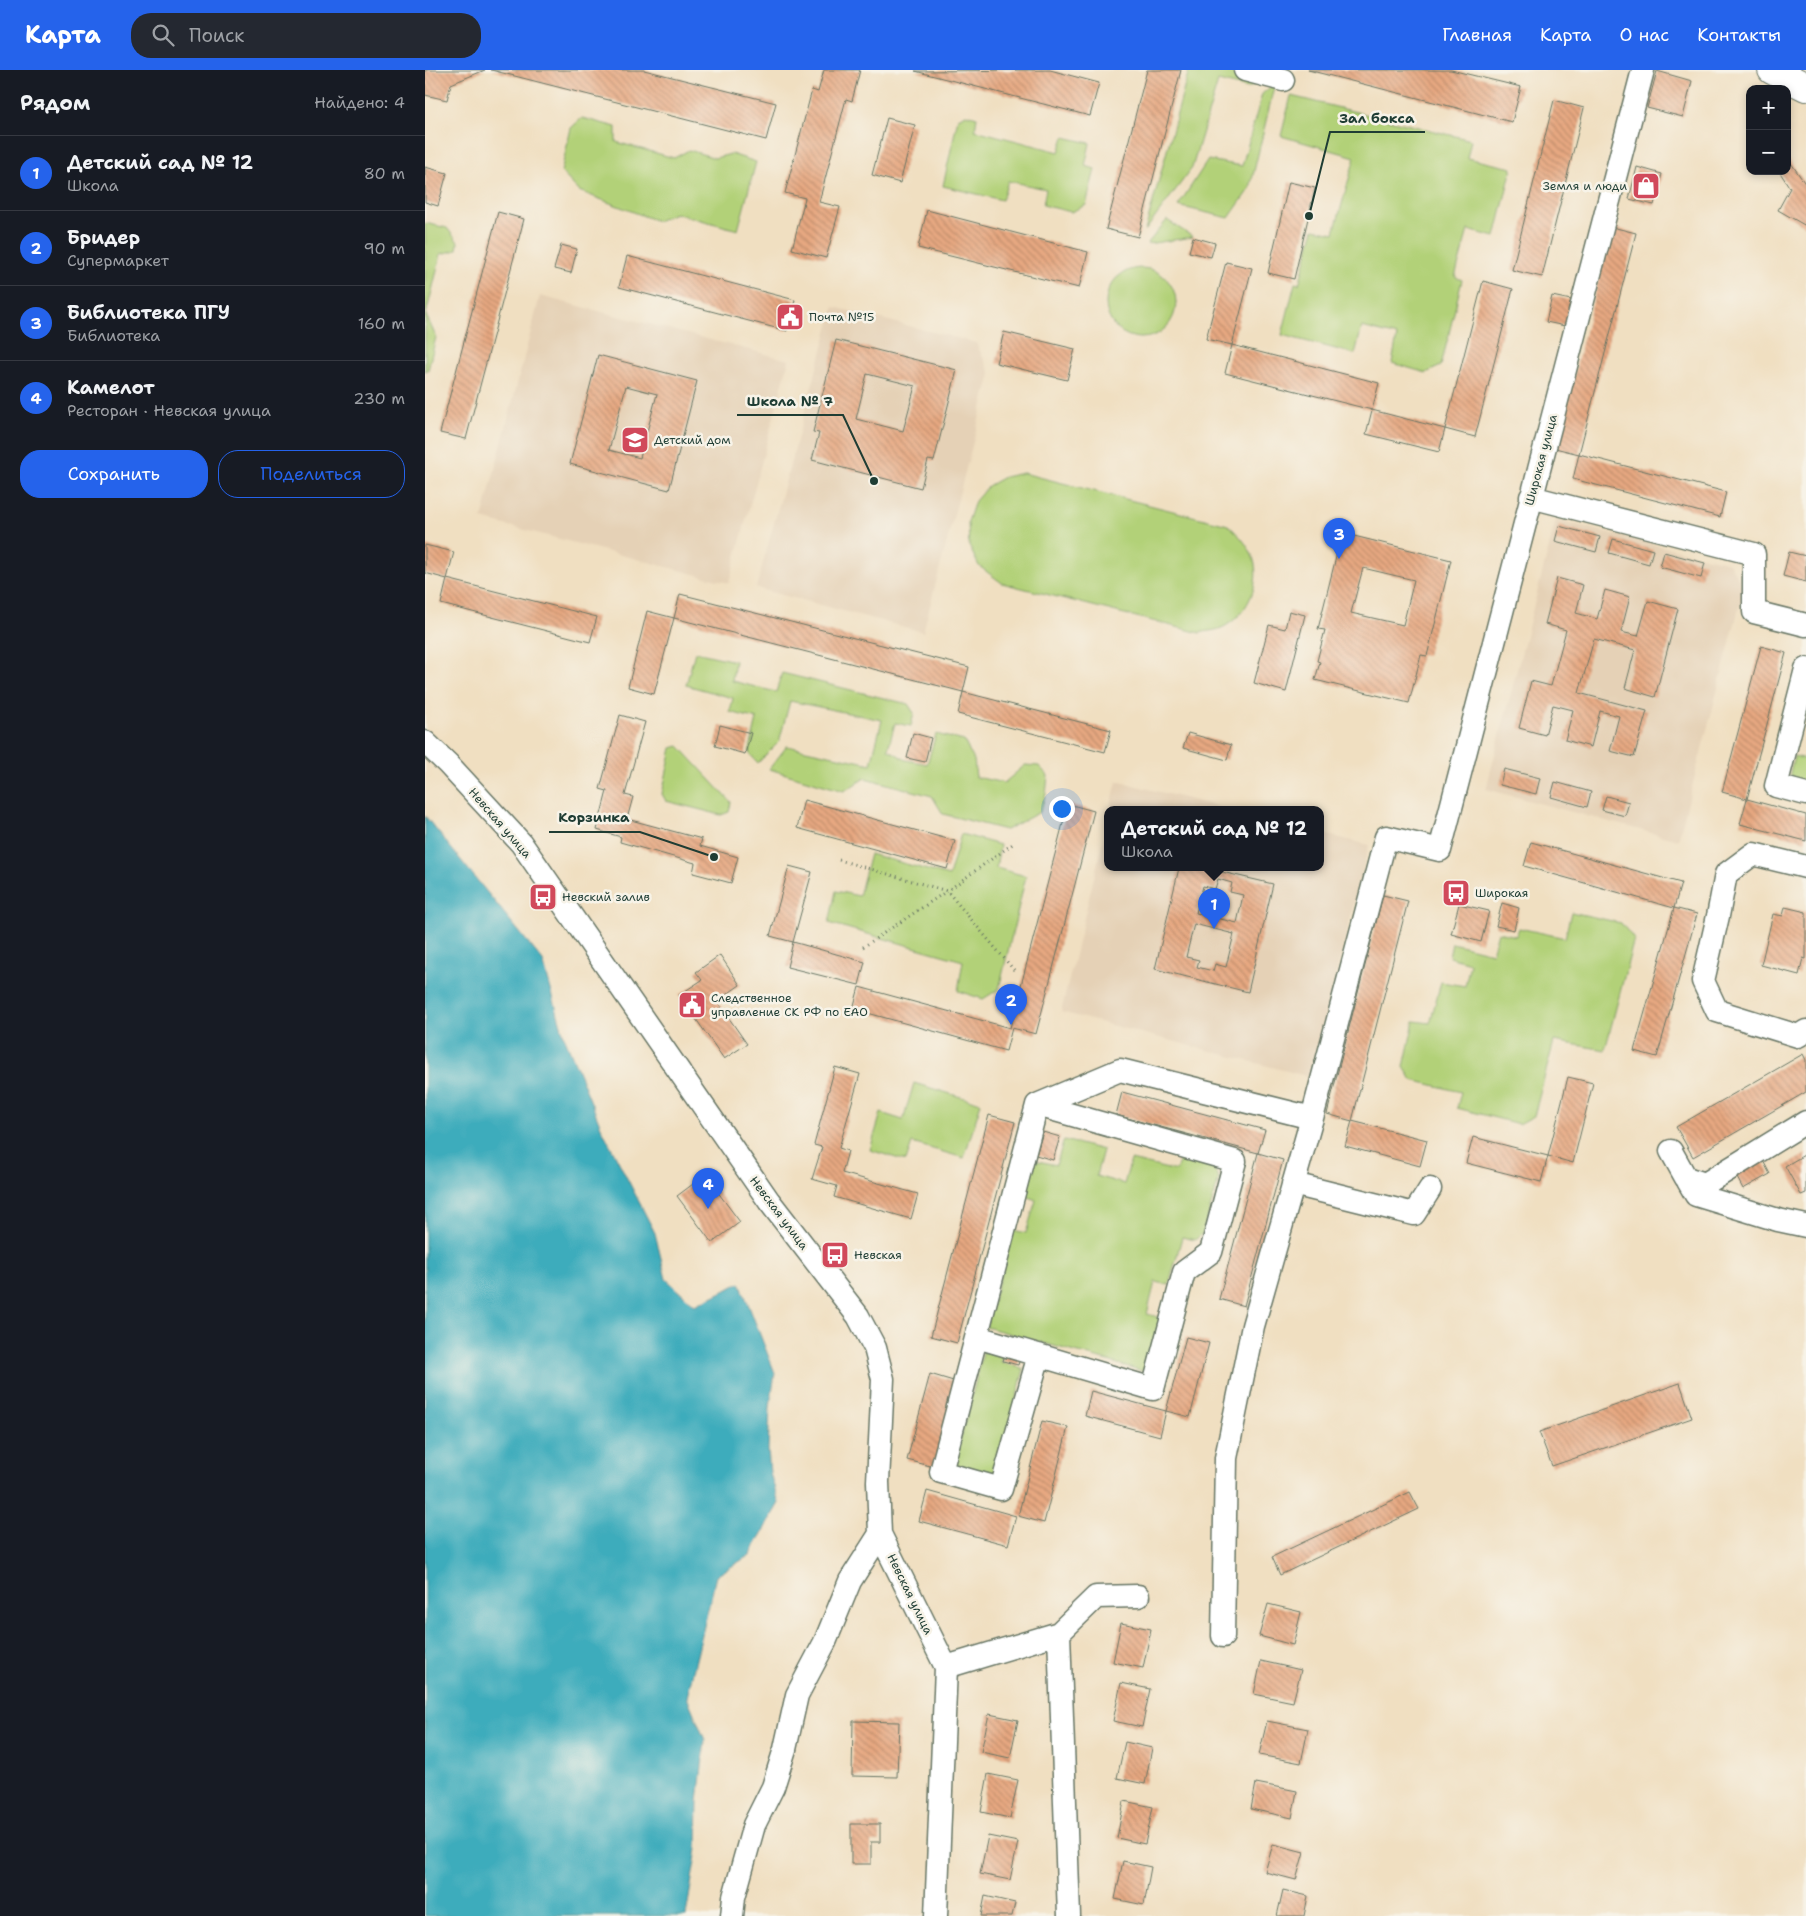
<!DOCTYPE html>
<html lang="ru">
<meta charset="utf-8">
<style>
:root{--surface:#171b24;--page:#242831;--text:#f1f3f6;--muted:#9ea1a6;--line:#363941;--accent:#2563eb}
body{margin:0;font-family:"Shantell Sans",sans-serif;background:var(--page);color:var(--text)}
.controls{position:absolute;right:15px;top:15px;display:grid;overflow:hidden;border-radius:10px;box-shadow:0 2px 8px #0003}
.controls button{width:45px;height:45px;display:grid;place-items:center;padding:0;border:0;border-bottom:1px solid var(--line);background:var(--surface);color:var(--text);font:25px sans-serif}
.you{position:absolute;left:636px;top:738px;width:18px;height:18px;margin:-12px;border:4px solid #fff;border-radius:50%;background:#1a73e8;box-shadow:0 0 0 8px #1a73e833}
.badge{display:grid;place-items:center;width:32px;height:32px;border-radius:50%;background:var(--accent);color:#fff;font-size:16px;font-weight:700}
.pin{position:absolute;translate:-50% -41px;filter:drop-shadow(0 1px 2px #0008)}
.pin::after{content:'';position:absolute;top:26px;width:18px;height:15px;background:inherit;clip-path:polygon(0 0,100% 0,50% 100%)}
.popup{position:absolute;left:679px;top:736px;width:220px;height:65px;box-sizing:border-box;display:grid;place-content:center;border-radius:10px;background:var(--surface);filter:drop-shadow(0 1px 4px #0005);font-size:16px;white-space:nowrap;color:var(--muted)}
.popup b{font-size:19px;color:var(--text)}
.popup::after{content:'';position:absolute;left:50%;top:100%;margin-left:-10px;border:10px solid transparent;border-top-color:var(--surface)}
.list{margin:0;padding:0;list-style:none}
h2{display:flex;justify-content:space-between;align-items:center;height:65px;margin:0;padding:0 20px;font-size:21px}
h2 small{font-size:16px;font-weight:400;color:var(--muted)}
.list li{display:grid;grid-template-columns:32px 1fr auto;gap:15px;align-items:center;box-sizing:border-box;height:75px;padding:0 20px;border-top:1px solid var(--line)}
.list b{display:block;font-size:19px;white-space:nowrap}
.list p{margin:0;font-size:16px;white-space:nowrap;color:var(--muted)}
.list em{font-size:16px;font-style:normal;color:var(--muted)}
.actions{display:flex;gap:10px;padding:15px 20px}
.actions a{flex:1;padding:11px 0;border:1px solid var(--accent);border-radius:20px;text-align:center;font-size:18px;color:var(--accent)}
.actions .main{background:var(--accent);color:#fff}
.icon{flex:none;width:28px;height:28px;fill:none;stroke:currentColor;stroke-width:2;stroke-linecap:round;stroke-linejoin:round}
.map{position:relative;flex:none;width:1381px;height:1846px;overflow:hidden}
header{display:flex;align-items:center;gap:30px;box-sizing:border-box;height:70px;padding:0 25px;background:var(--accent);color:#fff}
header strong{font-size:24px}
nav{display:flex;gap:28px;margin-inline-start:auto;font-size:18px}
.search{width:350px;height:45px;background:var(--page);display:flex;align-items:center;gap:12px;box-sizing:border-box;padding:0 18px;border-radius:20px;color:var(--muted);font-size:19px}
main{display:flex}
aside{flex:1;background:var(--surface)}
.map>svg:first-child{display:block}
.built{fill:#e5d1b6}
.green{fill:#b2d178;stroke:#688756}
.water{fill:#3eacbc;stroke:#2e7478}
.building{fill:url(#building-back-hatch);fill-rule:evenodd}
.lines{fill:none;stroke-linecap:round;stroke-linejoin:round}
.minor-casing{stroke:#687665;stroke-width:25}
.major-casing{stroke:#687665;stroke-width:30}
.path{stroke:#687665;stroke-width:3;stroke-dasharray:1 4;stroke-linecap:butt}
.minor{stroke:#fff;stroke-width:22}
.major{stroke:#fff;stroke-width:28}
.labels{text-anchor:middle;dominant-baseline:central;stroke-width:5;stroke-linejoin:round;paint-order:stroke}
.poi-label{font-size:12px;fill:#1f3d34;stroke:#f7f3e8;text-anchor:start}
.street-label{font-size:12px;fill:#1f3d34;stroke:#f7f3e8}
.leader{fill:none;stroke:#1f3d34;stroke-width:2}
.callout-dot{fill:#1f3d34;stroke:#f7f3e8;stroke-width:2}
.callout-label{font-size:14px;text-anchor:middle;font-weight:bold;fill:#1f3d34;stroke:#f7f3e8;stroke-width:5;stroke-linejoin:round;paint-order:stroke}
</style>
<header>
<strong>Карта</strong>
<div class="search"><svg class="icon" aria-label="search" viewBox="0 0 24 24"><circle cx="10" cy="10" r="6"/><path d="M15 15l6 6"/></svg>Поиск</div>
<nav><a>Главная</a><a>Карта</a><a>О нас</a><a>Контакты</a></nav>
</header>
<main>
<aside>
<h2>Рядом<small>Найдено: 4</small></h2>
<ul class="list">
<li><span class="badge">1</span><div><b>Детский сад № 12</b><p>Школа</p></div><em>80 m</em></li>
<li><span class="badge">2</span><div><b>Бридер</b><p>Супермаркет</p></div><em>90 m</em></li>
<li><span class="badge">3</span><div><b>Библиотека ПГУ</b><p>Библиотека</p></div><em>160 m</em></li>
<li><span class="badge">4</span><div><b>Камелот</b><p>Ресторан · Невская улица</p></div><em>230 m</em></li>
</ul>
<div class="actions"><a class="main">Сохранить</a><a>Поделиться</a></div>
</aside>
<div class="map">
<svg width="1381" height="1846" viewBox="0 0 1381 1846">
<defs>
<pattern id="building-back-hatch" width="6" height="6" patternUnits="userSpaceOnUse" patternTransform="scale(1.25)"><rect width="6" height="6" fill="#e7a881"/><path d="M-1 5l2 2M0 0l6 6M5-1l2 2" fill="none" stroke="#bb8a6a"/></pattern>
</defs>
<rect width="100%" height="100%" fill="#f7f3e8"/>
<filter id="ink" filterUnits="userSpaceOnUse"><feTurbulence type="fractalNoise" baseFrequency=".02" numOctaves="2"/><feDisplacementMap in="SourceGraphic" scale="10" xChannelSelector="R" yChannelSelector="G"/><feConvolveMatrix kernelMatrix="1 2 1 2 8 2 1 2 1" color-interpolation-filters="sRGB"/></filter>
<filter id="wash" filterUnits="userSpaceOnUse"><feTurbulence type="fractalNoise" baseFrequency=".0096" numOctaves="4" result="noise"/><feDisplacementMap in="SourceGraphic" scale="20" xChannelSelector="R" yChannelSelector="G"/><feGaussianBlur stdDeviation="1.12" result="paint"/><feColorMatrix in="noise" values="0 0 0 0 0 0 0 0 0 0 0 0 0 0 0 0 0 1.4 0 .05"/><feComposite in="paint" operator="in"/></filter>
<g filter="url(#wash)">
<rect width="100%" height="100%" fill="#f0dfc1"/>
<path class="built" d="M115,226L364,290L304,513L57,449Z
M409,237L551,273L566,304L498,562L331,518Z
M1131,450L1304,493L1319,519L1253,770L1061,719Z
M692,711L806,740H685Z
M683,750V798H895V763L944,775L885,1007L636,942Z"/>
<path class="green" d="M764,0H830L841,9L823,18L793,11L767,98L720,161Z
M850,13L825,118L804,148L753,136L783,90L817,96L837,24Z
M866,26L1046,70L1042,88L1087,98L1070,167L1043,160L1030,207L1037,210L1016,296L1001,303L967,293L972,266L937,257L930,284L857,265L870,213L874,214L889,159L909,163L930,87L856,66Z
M541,44L552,47L550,60L634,82L639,67L665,73L660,96L670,99L661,135L646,142L618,135L621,119L583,111L577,130L518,116L533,48Z
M157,48L191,57V72L249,88L264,80L290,88L306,84L331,92L313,160L250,143L232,151L154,121L136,102L146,58Z
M742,150L768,167L722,174Z
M0,153L22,158L33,172L32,180L16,184L1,245L11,267L3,300L0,301Z
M681 233a35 35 0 1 1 70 0a35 35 0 1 1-70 0Z
M598,403L803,455C813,464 821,472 827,485C839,512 821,549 794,559C788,561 781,561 775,563L577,513L554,496L544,476L543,452L550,431L563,416L579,407Z
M270,582L310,591L307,611L351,622L357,603L483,634L489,643L486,656L470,653L463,679L481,690L502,694L511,664L539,671L549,690L551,707L579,713L600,695L614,696L623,706L621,724L615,742L581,760L518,744L507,726L440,708L419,721L344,699L362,676L446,694L457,650L365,631L354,672L333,693L324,683L332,649L305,642L308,628L261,615Z
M254,676L306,732L304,742L296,745L241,731L237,724L247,678Z
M1369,686L1381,689V715L1369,712L1365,703Z
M536,764L575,775L571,798L601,806L574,919L558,929L533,921L538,891L404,853L411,821L434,826L445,784L524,806Z
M1146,842L1196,853L1209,869L1180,980L1129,971L1109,1046L1094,1054L1032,1038L1036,1022L987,1010L979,997L989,951L1005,953L1016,912L1040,916L1045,893L1024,887L1027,873L1067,883L1073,862L1091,866L1094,858L1140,868Z
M489,1013L556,1033L539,1088L487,1073L481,1091L445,1080L456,1043L478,1050Z
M639,1070L678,1080L671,1106L699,1114L706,1090L751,1101L755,1089L788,1097L794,1109L778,1163L770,1170L757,1167L744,1215L730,1212L722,1244L737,1248L722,1302L561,1257L588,1160L601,1163L611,1130L598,1125L608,1090L631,1095Z
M559,1279L579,1280L576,1292L599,1299L570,1410L528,1398Z"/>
<path class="water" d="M0,746L118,891L139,966L177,1059L230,1163L241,1209L270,1235L315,1213L350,1303L345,1337L343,1379L345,1403L354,1433L325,1485L291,1506L262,1627L280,1670L273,1731L272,1779L261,1846H0Z"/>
<g id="blocks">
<path class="building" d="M0,0H60L26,14L22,30L0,25Z
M66,0H219L351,33L341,70Z
M399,0H435L427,31L421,29L394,132L415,137L401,188L367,179L380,128L360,123L387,20L393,22Z
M625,0L674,13L665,46L490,1Z
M722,0H756L713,167L681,159Z
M883,0H1026L1096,17L1087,52Z
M1232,1L1267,11L1258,47L1222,38Z
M1129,30L1159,38L1117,207L1087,200Z
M462,48L490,55L475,113L447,105Z
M1362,87L1381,115V156L1353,140L1365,118L1354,101H1362Z
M0,97L22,103L13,136L0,132Z
M1212,97L1237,104L1229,135L1204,129Z
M864,112L890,118L869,209L843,203Z
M502,140L663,182L654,218L493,178Z
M73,142L99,149L41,369L15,363Z
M1187,157L1211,163L1154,384L1130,378Z
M768,167L790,173L786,187L764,182Z
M136,175L152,179L146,203L129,199Z
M202,186L370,230L362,261L194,217Z
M801,192L827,198L807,275L781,269Z
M1058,211L1088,219L1050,367L1020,359Z
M1127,226L1146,230L1140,256L1121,252Z
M579,262L650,279L642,310L571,293Z
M411,270L532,300L509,391L503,390L496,418L387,390L394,363L388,362ZM442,304L490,316L478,361L431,349Z
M807,275L954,313L947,340L800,303Z
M173,285L272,311L244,420L145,394ZM201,316L232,324L215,388L184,380Z
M947,340L1020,359L1014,382L941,364Z
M1154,384L1301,422L1295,447L1148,409Z
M1134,456L1175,467L1171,482L1130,471Z
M917,463L1026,490L1002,586L996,585L984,633L890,610L895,592L892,591L900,560L893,559ZM938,498L989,510L978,555L926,543Z
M1188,469L1228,480L1224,494L1184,483Z
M0,475L29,482L22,509L0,503Z
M1239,482L1280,493L1276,508L1235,497Z
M1364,482L1381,486V512L1358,506Z
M1132,508L1158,515L1151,543L1172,549L1180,520L1205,527L1196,562L1213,566L1223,531L1253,539L1230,627L1200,618L1210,580L1169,569L1154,623L1222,641L1209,687L1185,681L1194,646L1175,641L1166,677L1140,670L1148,640L1128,635L1120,665L1094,658L1106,611L1126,616L1141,560L1120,554Z
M22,509L172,547L165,572L16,534Z
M255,524L544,597L538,622L249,548L229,624L203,617L222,541L249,548Z
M864,541L880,545L861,622L829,613L844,555L860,559Z
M1336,576L1361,583L1322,729L1297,722Z
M538,622L686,660L680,682L533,644Z
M195,645L220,652L200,725L208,727L202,749L277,769L275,776L313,787L306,813L268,803L270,793L195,772L196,767L172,760L182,721L175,719Z
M295,655L326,663L320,684L290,676Z
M488,663L506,668L500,692L482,688Z
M763,663L806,675L802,690L758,678Z
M1079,699L1115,708L1111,724L1075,715Z
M1130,712L1166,722L1162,737L1126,727Z
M1181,726L1204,732L1200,746L1177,740Z
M1322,729L1381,745V771L1315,754Z
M379,730L530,771L522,799L372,758Z
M643,734L669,741L611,964L587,958L581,981L428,939L434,917L585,958Z
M1106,772L1256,813L1249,838L1099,796Z
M364,796L387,802L368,872L345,866Z
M754,798H780L848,814L823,922L730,899ZM793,809L807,813L805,822L818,825L812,853L771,843L778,816L790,819ZM769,854L809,864L801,897L790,894L788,901L772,897L774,890L761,887Z
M958,825L983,831L927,1051L902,1044Z
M1077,833L1094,838L1089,860L1071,856Z
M1034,834L1064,841L1056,872L1026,864Z
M1360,837L1381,842V889L1378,888L1374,905L1336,895L1348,844L1358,846Z
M1249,838L1272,844L1232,987L1209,981Z
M368,872L440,892L434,915L362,897Z
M295,885L315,915L292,931L322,974L299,989L254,925L277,910L271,902Z
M1378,984L1381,990V1022L1268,1087L1251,1057Z
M410,997L435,1004L414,1078L423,1081L417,1103L493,1124L486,1149L409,1127L412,1116L387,1109L397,1077L389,1075Z
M1143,1007L1168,1013L1148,1093L1123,1086Z
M697,1022L840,1060L833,1083L691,1045Z
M564,1045L590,1052L532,1273L506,1266Z
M927,1051L1002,1070L995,1096L920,1076Z
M618,1062L635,1067L628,1090L611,1085Z
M1048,1067L1123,1086L1116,1112L1041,1093Z
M833,1083L858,1090L819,1236L794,1229Z
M1381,1084V1123L1376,1125L1360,1096Z
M1335,1085L1345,1104L1318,1119L1308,1100Z
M280,1105L315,1152L287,1173L252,1126Z
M761,1267L784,1273L765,1347L741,1341Z
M581,1281L596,1285L593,1295L578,1291Z
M505,1304L535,1313L513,1398L482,1390Z
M1255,1313L1267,1348L1127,1396L1114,1362Z
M666,1321L741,1341L735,1366L660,1346Z
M617,1351L643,1357L619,1453L593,1446Z
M502,1421L591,1446L583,1475L494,1451Z
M985,1422L994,1439L855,1505L847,1487Z
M843,1534L876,1542L868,1575L834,1566Z
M696,1553L726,1559L718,1598L688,1592Z
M836,1591L876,1600L868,1632L829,1624Z
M696,1613L725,1619L717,1657L688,1651Z
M564,1644L593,1650L585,1688L556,1682Z
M428,1651L474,1652L472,1707L427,1706Z
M842,1651L883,1659L876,1693L834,1685Z
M700,1672L727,1678L720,1714L692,1708Z
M563,1704L593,1710L585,1748L556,1742Z
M831,1713L872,1721L867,1748L826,1739Z
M699,1731L728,1737L720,1774L692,1768Z
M426,1754H455V1772H446V1794H426Z
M563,1766L593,1772L585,1810L555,1804Z
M848,1774L879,1782L871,1810L840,1802Z
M698,1791L726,1797L719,1835L690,1829Z
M858,1820L883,1826L879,1846H852Z
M560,1826L590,1833L587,1846H556Z"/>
</g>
</g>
<g filter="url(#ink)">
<use href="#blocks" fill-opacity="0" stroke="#687665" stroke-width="1"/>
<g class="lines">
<defs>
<path id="minor" d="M820,0L858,10
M1106,427L1329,484V542L1381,555
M1381,599L1351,716L1381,724
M0,672L23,694L96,773L344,1131L433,1246L450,1278L458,1309L453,1412L455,1464L521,1597L634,1563
M1381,797L1328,784L1301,804L1293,846L1278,911L1292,941L1373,966L1381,961
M612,1035L516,1402L576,1419L614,1285
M612,1035L695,1000L887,1048
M1246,1081L1261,1108L1280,1114L1381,1052
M1263,1111L1271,1125L1353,1150L1381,1156
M868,1114L989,1144L1005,1119
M552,1267L728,1319L759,1202L786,1182L810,1091L612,1035
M798,1566L801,1388L828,1256L887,1048L961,767L1015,780L1218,0
M307,1846L309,1827L329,1755L348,1717L360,1679L372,1625L400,1572L425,1511L455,1464
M511,1846L521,1597
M644,1846L634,1563L671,1527L713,1526"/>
<path id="major" d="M1347,0L1381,17"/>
</defs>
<use href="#minor" class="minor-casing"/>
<use href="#major" class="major-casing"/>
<path class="path" d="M414,790L522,821L589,900
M438,877L522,821L589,773"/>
<use href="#minor" class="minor"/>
<use href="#major" class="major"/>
</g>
</g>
<defs>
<symbol id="shop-square" viewBox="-11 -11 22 22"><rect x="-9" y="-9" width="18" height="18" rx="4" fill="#d1495b" stroke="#f7f3e8"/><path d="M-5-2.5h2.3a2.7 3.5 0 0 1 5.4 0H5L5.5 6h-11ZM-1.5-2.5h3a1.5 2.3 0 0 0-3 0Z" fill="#fff"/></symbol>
<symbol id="civic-square" viewBox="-11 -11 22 22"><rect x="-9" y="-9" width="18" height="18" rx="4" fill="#d1495b" stroke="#f7f3e8"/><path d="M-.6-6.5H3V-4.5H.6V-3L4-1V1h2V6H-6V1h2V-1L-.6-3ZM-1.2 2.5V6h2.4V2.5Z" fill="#fff"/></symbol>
<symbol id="school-square" viewBox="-11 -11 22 22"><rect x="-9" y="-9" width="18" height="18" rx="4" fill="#d1495b" stroke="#f7f3e8"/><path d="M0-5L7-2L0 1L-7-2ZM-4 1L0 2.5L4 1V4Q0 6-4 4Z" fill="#fff"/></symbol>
<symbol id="bus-square" viewBox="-11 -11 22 22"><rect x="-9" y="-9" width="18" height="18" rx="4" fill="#d1495b" stroke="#f7f3e8"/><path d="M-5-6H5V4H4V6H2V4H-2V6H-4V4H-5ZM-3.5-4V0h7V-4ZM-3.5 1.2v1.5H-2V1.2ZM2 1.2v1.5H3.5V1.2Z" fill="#fff"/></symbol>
</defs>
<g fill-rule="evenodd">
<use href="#shop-square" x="1205" y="100" width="32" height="32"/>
<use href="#civic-square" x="349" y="231" width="32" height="32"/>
<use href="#school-square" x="194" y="354" width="32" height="32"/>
<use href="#bus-square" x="1015" y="807" width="32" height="32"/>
<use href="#bus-square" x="102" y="811" width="32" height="32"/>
<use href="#civic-square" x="251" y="919" width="32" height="32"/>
<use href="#bus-square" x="394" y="1169" width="32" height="32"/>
</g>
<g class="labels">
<g class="poi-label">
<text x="1202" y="116" text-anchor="end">Земля и люди</text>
<text x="384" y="247">Почта №15</text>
<text x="229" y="370">Детский дом</text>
<text x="1050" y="823">Широкая</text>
<text x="137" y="827">Невский залив</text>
<text x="286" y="928">Следственное<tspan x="286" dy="14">управление СК РФ по ЕАО</tspan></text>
<text x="429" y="1185">Невская</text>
</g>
<g class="street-label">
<text transform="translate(1116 390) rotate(-75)">Широкая улица</text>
<text transform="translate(75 753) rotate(49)">Невская улица</text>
<text transform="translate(354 1143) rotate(53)">Невская улица</text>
<text transform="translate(485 1524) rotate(64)">Невская улица</text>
</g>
</g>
<path class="leader" d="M884 146L905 62H1000M449 411L418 345H312M289 787L215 762H124"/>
<g class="callout-dot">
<circle cx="884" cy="146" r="5"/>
<circle cx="449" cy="411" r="5"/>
<circle cx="289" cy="787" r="5"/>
</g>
<g class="callout-label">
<text x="952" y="53">Зал бокса</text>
<text x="365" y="336">Школа № 7</text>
<text x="169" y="752">Корзинка</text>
</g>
</svg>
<div class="controls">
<button>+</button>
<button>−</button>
</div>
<div class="you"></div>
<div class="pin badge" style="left:789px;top:859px">1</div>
<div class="popup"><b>Детский сад № 12</b>Школа</div>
<div class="pin badge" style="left:586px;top:955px">2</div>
<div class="pin badge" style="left:914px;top:489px">3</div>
<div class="pin badge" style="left:283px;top:1139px">4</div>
</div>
</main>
